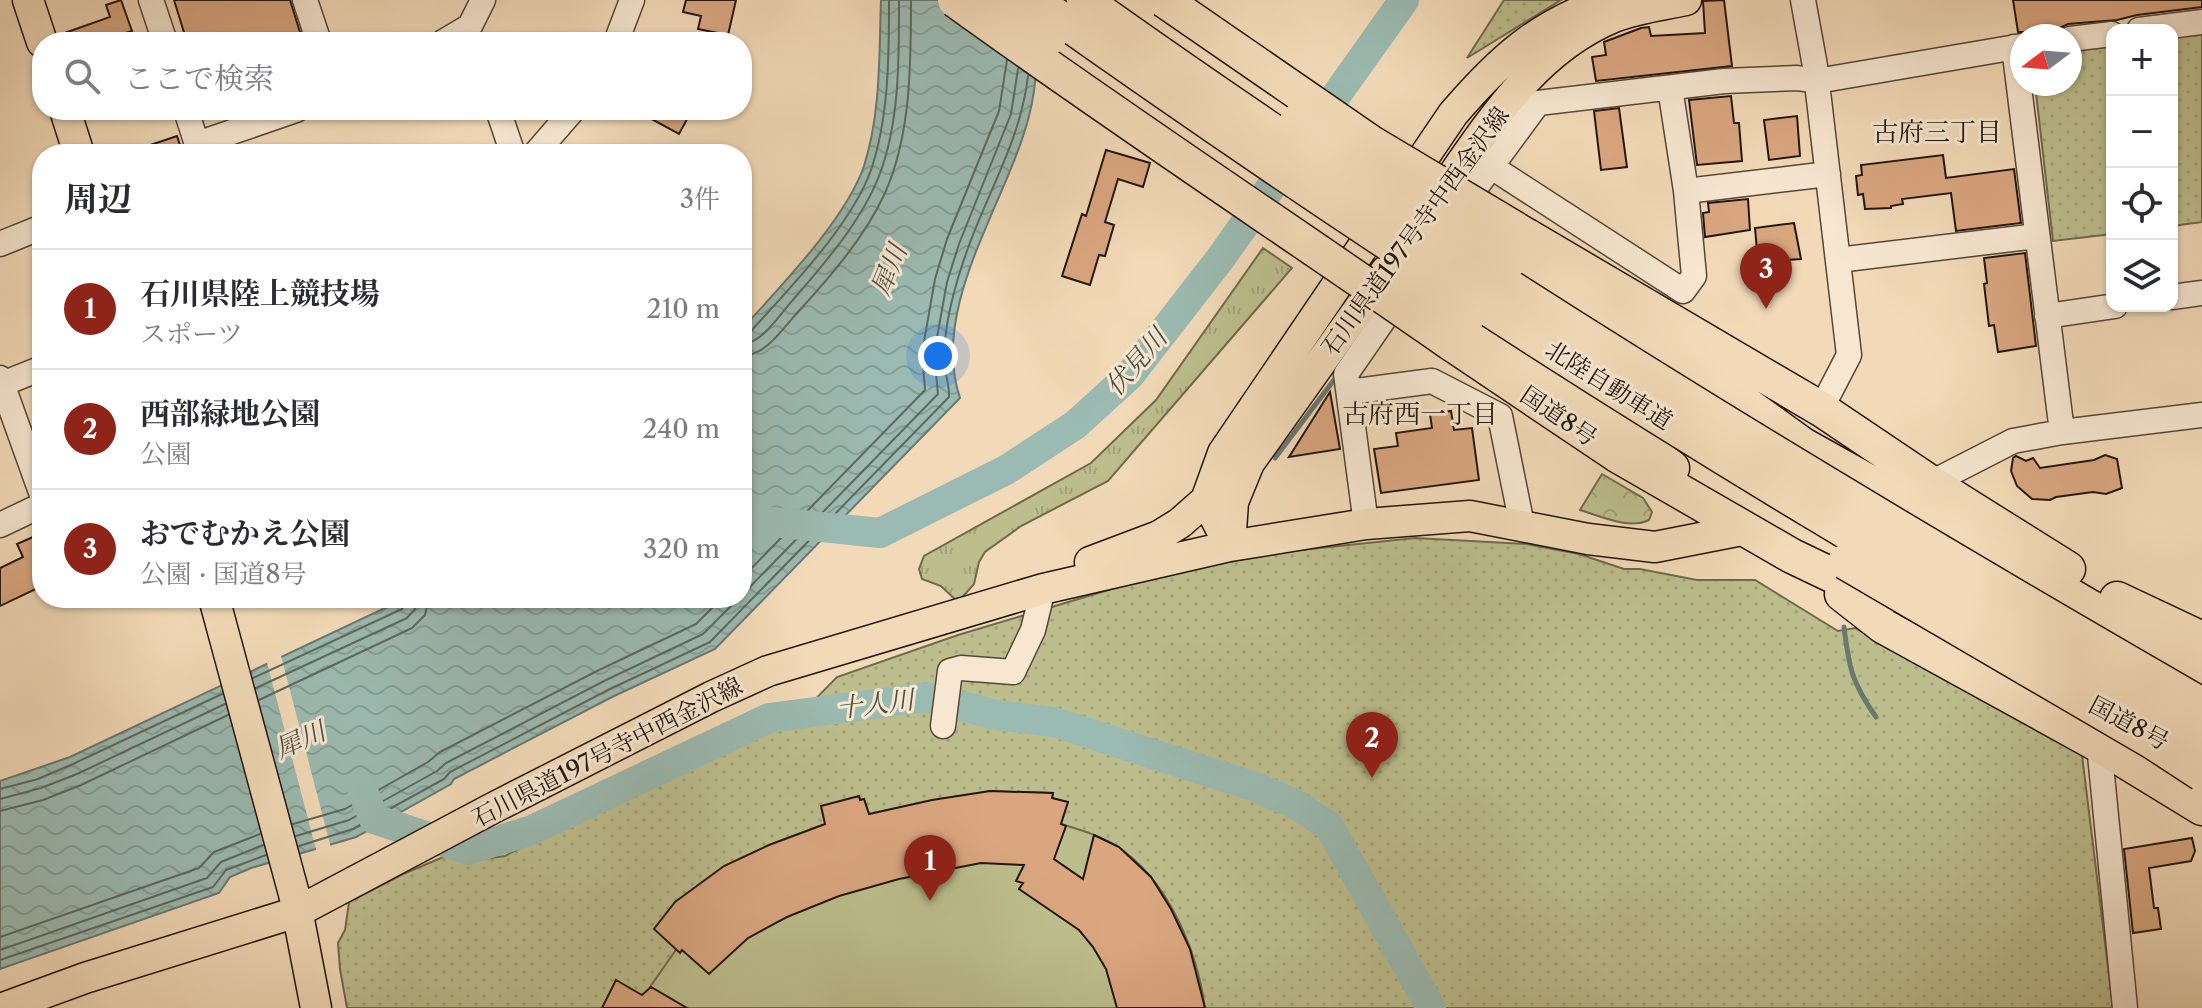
<!DOCTYPE html>
<html lang="ja">
<meta charset="utf-8">
<style>
:root{--surface:#fff;--page:#f2f2f3;--text:#2b2b33;--muted:#7c7c81;--line:#e1e1e2;--accent:#8f2418}
body{margin:0;font-family:"Libre Caslon Text","Noto Serif JP",serif;background:var(--page);color:var(--text)}
.controls{position:absolute;right:24px;top:24px;display:grid;overflow:hidden;border-radius:16px;box-shadow:0 2px 6px #0004}
.controls button{width:72px;height:72px;display:grid;place-items:center;padding:0;border:0;border-bottom:2px solid var(--line);background:var(--surface);color:var(--text);font:40px sans-serif}
.compass{position:absolute;left:2010px;top:24px;width:72px;height:72px;border-radius:50%;background:var(--surface);box-shadow:0 2px 6px #0004;rotate:254deg}
.you{position:absolute;left:938px;top:356px;width:28px;height:28px;margin:-20px;border:6px solid #fff;border-radius:50%;background:#1a73e8;box-shadow:0 0 0 12px #1a73e833}
.badge{display:grid;place-items:center;width:52px;height:52px;border-radius:50%;background:var(--accent);color:#fff;font-size:26px;font-weight:700}
.pin{position:absolute;translate:-50% -66px;filter:drop-shadow(0 2px 4px #0008)}
.pin::after{content:'';position:absolute;top:42px;width:28px;height:24px;background:inherit;clip-path:polygon(0 0,100% 0,50% 100%)}
.list{margin:0;padding:0;list-style:none}
h2{display:flex;justify-content:space-between;align-items:center;height:104px;margin:0;padding:0 32px;font-size:34px}
h2 small{font-size:26px;font-weight:400;color:var(--muted)}
.list li{display:grid;grid-template-columns:52px 1fr auto;gap:24px;align-items:center;box-sizing:border-box;height:120px;padding:0 32px;border-top:2px solid var(--line)}
.list b{display:block;font-size:30px;white-space:nowrap}
.list p{margin:0;font-size:26px;white-space:nowrap;color:var(--muted)}
.list em{font-size:26px;font-style:normal;color:var(--muted)}
.icon{flex:none;width:44px;height:44px;fill:none;stroke:currentColor;stroke-width:2;stroke-linecap:round;stroke-linejoin:round}
.map{position:relative;flex:none;width:2202px;height:1008px;overflow:hidden}
.search{position:absolute;background:var(--surface);box-shadow:0 2px 6px #0004;left:32px;top:32px;width:720px;height:88px;display:flex;align-items:center;gap:20px;box-sizing:border-box;padding:0 28px;border-radius:32px;color:var(--muted);font-size:30px}
.panel{position:absolute;background:var(--surface);box-shadow:0 2px 6px #0004;left:32px;top:144px;width:720px;height:464px;border-radius:32px}
.map>svg:first-child{display:block}
.grass{fill:url(#grass-tufts);stroke:#706a4d;stroke-width:2}
.forest{fill:url(#forest-crowns);stroke:#706a4d;stroke-width:2}
.park{fill:url(#park-dots);stroke:#706a4d;stroke-width:2}
.garden{fill:#bdbe8d;stroke:#706a4d;stroke-width:2}
.water{fill:url(#water-waves);stroke:#6b786f;stroke-width:2}
.pier{fill:#f2dab8}
.lines{fill:none;stroke-linecap:round;stroke-linejoin:round}
.shore{stroke:#5e685f;stroke-width:2}
.stream{stroke:#6b786f;stroke-width:5}
.river{stroke:#9bbab1;stroke-width:30}
.building{fill:#d9a680;stroke:#22150d;stroke-width:2}
.minor-casing{stroke:#564638;stroke-width:27}
.major-casing{stroke:#22150d;stroke-width:33}
.highway-casing{stroke:#22150d;stroke-width:37}
.minor{stroke:#f7e7d1;stroke-width:24}
.major{stroke:#f2dab8;stroke-width:30}
.highway{stroke:#f2dab8;stroke-width:34}
.highway-bridge-casing{stroke:#22150d;stroke-width:37;stroke-linecap:butt}
.highway-bridge{stroke:#f2dab8;stroke-width:34}
.labels{text-anchor:middle;dominant-baseline:central;stroke-width:6;stroke-linejoin:round;paint-order:stroke}
.street-label{font-size:24px;fill:#22150d;stroke:#f7e7d1}
.neighbourhood-label{font-size:26px;fill:#22150d;stroke:#f7e7d1}
.water-label{font-size:26px;font-style:italic;fill:#4c4f46;stroke:#f7e7d1}
</style>
<div class="map">
<svg width="2202" height="1008" viewBox="0 0 2202 1008">
<defs>
<pattern id="grass-tufts" width="24" height="20" patternUnits="userSpaceOnUse" patternTransform="scale(2)"><rect width="24" height="20" fill="#bdbe8d"/><path d="M3 7l-1-3M5 7V3M7 7l1-3M15 17l-1-3M17 17v-4M19 17l1-3" fill="none" stroke="#a2a278"/></pattern>
<pattern id="forest-crowns" width="20" height="18" patternUnits="userSpaceOnUse" patternTransform="scale(2)"><rect width="20" height="18" fill="#bdbe8d"/><path d="M2 6a3 3 0 1 1 6 0M12 15a3 3 0 1 1 6 0" fill="none" stroke="#a2a278"/></pattern>
<pattern id="park-dots" width="8" height="8" patternUnits="userSpaceOnUse" patternTransform="scale(2)"><rect width="8" height="8" fill="#bdbe8d"/><path d="M2 2h.1M6 6h.1" fill="none" stroke="#a2a278" stroke-width="1.8" stroke-linecap="round"/></pattern>
<pattern id="water-waves" width="16" height="10" patternUnits="userSpaceOnUse" patternTransform="scale(2)"><rect width="16" height="10" fill="#9bbab1"/><path d="M0 5q4-4 8 0t8 0" fill="none" stroke="#859f97"/></pattern>
</defs>
<rect width="100%" height="100%" fill="#f2dab8"/>
<filter id="stains"><feTurbulence type="fractalNoise" baseFrequency=".0025" numOctaves="4"/><feColorMatrix values="0 0 0 0 .2 0 0 0 0 .09 0 0 0 0 .02 0 0 0 .5 -.17"/></filter>
<radialGradient id="worn" r=".72"><stop offset=".6" stop-color="#630" stop-opacity="0"/><stop offset="1" stop-color="#630" stop-opacity=".3"/></radialGradient>
<path class="grass" d="M1263,248L1292,268L1108,481L1021,526L985,552L979,562L974,584L958,602L941,586L922,579L919,569L924,556L1091,463L1156,400Z"/>
<path class="forest" d="M1602,474L1643,498L1652,512L1649,520C1629,530 1600,516 1580,510Z"/>
<path class="park" d="M1504,0H1561L1467,58Z
M2202,32V222L2172,226V36Z
M2112,44V234L2053,241L2035,84H2070V50Z
M1415,538L1526,544L1579,554L1624,569H1640L1697,580H1755L1838,631L1855,628L2082,755L2113,1008H347L340,969L338,943L345,930L349,902L403,874L448,855L484,859L505,856L607,801L730,746L791,724L837,677L958,635L1172,571L1291,551Z"/>
<path class="garden" d="M990,791L1053,793L1048,820C1072,828 1097,833 1118,847C1168,880 1197,950 1205,1008H645L650,987L678,947L833,828L828,810L864,799L869,815Z"/>
<path class="water" d="M881,0H1037C1037,39 1039,78 1029,116C1007,203 929,306 960,398L715,649L612,697L454,779L451,784L356,837L251,868L230,877L219,893L0,969V781L70,757L406,598H742V329C780,287 846,219 864,166C881,113 879,55 881,0Z"/>
<path class="pier" d="M280,652L331,848L317,853L266,659Z"/>
<g class="lines">
<path class="shore" d="M742,334L751,331C790,288 852,224 871,170C889,117 889,55 889,0
M742,344C763,343 779,315 792,301C824,264 861,222 879,176C900,122 899,57 899,0
M742,356C767,355 782,329 798,312C830,277 865,237 885,193C911,135 911,63 911,0
M742,578L925,390L922,353L935,279L947,239L999,111L1007,60
M742,595L938,394L934,354L947,282L959,244L1011,114L1018,69
M253,678L402,609L407,598
M256,688L407,618L415,609L417,598
M259,700L412,628L425,615L429,598
M0,789L38,779L73,764L222,694
M0,799L41,788L77,774L225,704
M0,811L43,800L81,785L228,715
M293,824L345,809L428,762L440,752L599,670L696,624L722,598
M296,836L349,820L437,771L446,763L604,681L703,634L739,598
M299,846L353,829L444,779L450,772L608,690L710,642L949,397C950,384 943,370 944,356C945,320 956,281 968,248C989,190 1021,138 1028,76
M0,937L199,868L214,852L260,834
M0,950L207,878L221,862L263,845
M0,960L213,887L226,870L266,855"/>
<path class="stream" d="M1275,458L1337,376
M1844,627C1849,668 1852,683 1876,717"/>
<path class="river" d="M742,519L880,533L1006,470L1075,425L1129,376L1220,259L1404,0
M363,792L374,819L468,850L532,830L769,718L927,697L996,715L1054,722L1255,787L1295,804L1329,826L1431,1008"/>
</g>
<path class="building" d="M121,0L132,31L96,42H60L59,35L110,17L106,5Z
M174,0H290L303,42H187Z
M686,0H736L728,35L698,29L701,16L683,12Z
M1724,0L1732,66L1596,81L1592,57L1606,55L1604,42L1641,28L1649,27L1651,36L1705,33L1703,1Z
M2013,0H2202V7L2137,15L2117,20L2068,24L2060,28L2028,32H2018Z
M1731,96L1734,123H1739L1742,161L1697,165L1689,100Z
M1619,108L1627,167L1601,170L1594,111Z
M635,110H692L679,134Z
M1797,116L1800,156L1769,160L1764,120Z
M177,136L183,154H130L129,152Z
M1106,150L1150,163L1143,187L1118,179L1105,222L1114,225L1105,256L1099,255L1090,285L1062,276L1082,214L1086,216Z
M1943,155L1946,178L2014,169L2021,223L1956,231L1951,193L1902,199L1903,204L1891,206V208L1865,209L1863,194L1858,195L1856,176L1862,175L1861,165Z
M1748,199L1750,230L1705,237L1703,213L1709,212L1708,203Z
M1794,223L1801,259L1758,262L1755,228Z
M2025,253L2036,346L1998,352L1994,325L1989,326L1984,284L1987,283L1984,258Z
M1330,392L1340,449L1289,457Z
M1451,411L1454,430L1472,428L1479,480L1381,493L1374,449L1398,446L1396,433L1432,428L1430,414Z
M2105,455L2117,459L2122,488L2106,494L2093,492L2056,497L2050,500L2032,499L2017,486L2011,471L2013,458L2016,456L2026,461L2033,458L2040,468L2094,460Z
M42,533V586L0,606V568L23,557L17,544Z
M990,791L1053,793L1052,798L1068,802L1061,824L1066,826L1054,859L1083,879L1094,835L1119,847L1151,877L1171,909L1190,949L1205,1008H1117L1106,969L1093,947L1079,930L1019,889L1023,883L1016,881L1024,865L981,863L899,879L839,896L787,917L748,938L709,974L682,950L680,953L654,929L675,902L724,866L769,845L825,824L821,806L859,796L860,800L864,799L869,814L932,800Z
M2192,838L2195,851L2191,861L2149,868L2154,908H2158L2161,929L2133,933L2124,849Z
M616,980L642,995L651,987L687,1008H602Z"/>
<g class="lines">
<defs>
<path id="minor" d="M151,0L165,42
M305,0L319,42
M1803,0L1815,66L1849,355L1821,409
M2139,30L2202,22
M2070,39L2112,34
M443,42L470,26L483,0
M616,42L632,0
M2014,47L2062,432
M1670,88L1686,191L1828,174
M186,110L200,154
M498,110L513,154
M197,144L296,110
M535,154L573,110
M1490,166L1683,291L1694,276L1686,191
M1457,213L1538,103L1724,81L1797,78L1817,81L2022,46
M0,244L42,227
M1838,260L2037,236
M2172,297L2202,293
M2047,316L2115,306
M0,378L42,495
M0,385L42,368
M1349,392L1432,381L1500,416L1522,525
M1931,483L2013,441L2062,432L2202,415
M1366,524L1346,374L1402,293
M0,525L42,505
M943,726L950,671L961,668L1013,672L1033,630L1043,589
M2099,745L2125,1008"/>
<path id="major" d="M28,0L42,42
M65,110L79,154
M1432,205C1483,134 1529,52 1614,17C1636,8 1663,5 1686,0
M1229,544L1206,500L1223,453L1453,114C1501,58 1538,25 1609,0
M1230,546L1233,502L1249,463L1386,271
M1090,562L1159,536L1180,523L1206,500
M214,598L294,894L316,1008
M3,1008L85,978L297,912L493,808L711,697L768,671L1043,589L1230,546L1366,524L1470,516L1588,539L1655,547L1747,529"/>
<path id="highway" d="M1527,236L1821,409L1931,483L2068,569
M1512,259L1742,401L1803,445L2032,573L2202,673
M1465,323L1591,406L1672,468
M1452,344L1617,455L1792,556L1882,599
M1842,594L1883,626L2099,745L2202,808
M2117,599L2202,639"/>
</defs>
<use href="#minor" class="minor-casing"/>
<use href="#major" class="major-casing"/>
<use href="#highway" class="highway-casing"/>
<use href="#minor" class="minor"/>
<use href="#major" class="major"/>
<use href="#highway" class="highway"/>
<defs>
<path id="highway-bridge" d="M955,0C1118,118 1287,229 1452,344
M1000,0L1049,38
M1034,0C1293,184 1558,359 1830,522C1953,597 2078,668 2202,740
M1084,0C1443,256 1820,485 2202,705
M1164,0L1370,142L1527,236
M1297,121L1512,259
M1389,273L1465,323
M1845,562L2153,742L2202,774"/>
</defs>
<use href="#highway-bridge" class="highway-bridge-casing"/>
<use href="#highway-bridge" class="highway-bridge"/>
</g>
<g class="labels">
<g class="street-label">
<text transform="translate(1415 231) rotate(-54)">石川県道197号寺中西金沢線</text>
<text transform="translate(1609 385) rotate(32)">北陸自動車道</text>
<text transform="translate(1559 416) rotate(34)">国道8号</text>
<text transform="translate(2129 723) rotate(28)">国道8号</text>
<text transform="translate(607 752) rotate(-27)">石川県道197号寺中西金沢線</text>
</g>
<g class="neighbourhood-label">
<text x="1937" y="132">古府三丁目</text>
<text x="1420" y="414">古府西一丁目</text>
</g>
<g class="water-label">
<text transform="translate(889 270) rotate(-68)">犀川</text>
<text transform="translate(1136 362) rotate(-49)">伏見川</text>
<text transform="translate(875 704) rotate(-7)">十人川</text>
<text transform="translate(300 740) rotate(-24)">犀川</text>
</g>
</g>
<rect width="100%" height="100%" filter="url(#stains)"/>
<rect width="100%" height="100%" fill="url(#worn)"/>
</svg>
<div class="controls">
<button>+</button>
<button>−</button>
<button><svg class="icon" aria-label="locate" viewBox="0 0 24 24"><circle cx="12" cy="12" r="6"/><path d="M12 2v4M12 18v4M2 12h4M18 12h4"/></svg></button>
<button><svg class="icon" aria-label="layers" viewBox="0 0 24 24"><path d="M12 4l9 5-9 5-9-5zM3 14l9 5 9-5"/></svg></button>
</div>
<svg class="compass" viewBox="-18 -18 36 36"><path d="M0-13l5 13h-10z" fill="#e53935"/><path d="M0 13l5-13h-10z" fill="#7c7c81"/></svg>
<div class="you"></div>
<div class="pin badge" style="left:930px;top:901px">1</div>
<div class="pin badge" style="left:1372px;top:778px">2</div>
<div class="pin badge" style="left:1766px;top:309px">3</div>
<div class="search"><svg class="icon" aria-label="search" viewBox="0 0 24 24"><circle cx="10" cy="10" r="6"/><path d="M15 15l6 6"/></svg>ここで検索</div>
<section class="panel">
<h2>周辺<small>3件</small></h2>
<ul class="list">
<li><span class="badge">1</span><div><b>石川県陸上競技場</b><p>スポーツ</p></div><em>210 m</em></li>
<li><span class="badge">2</span><div><b>西部緑地公園</b><p>公園</p></div><em>240 m</em></li>
<li><span class="badge">3</span><div><b>おでむかえ公園</b><p>公園 · 国道8号</p></div><em>320 m</em></li>
</ul>
</section>
</div>
